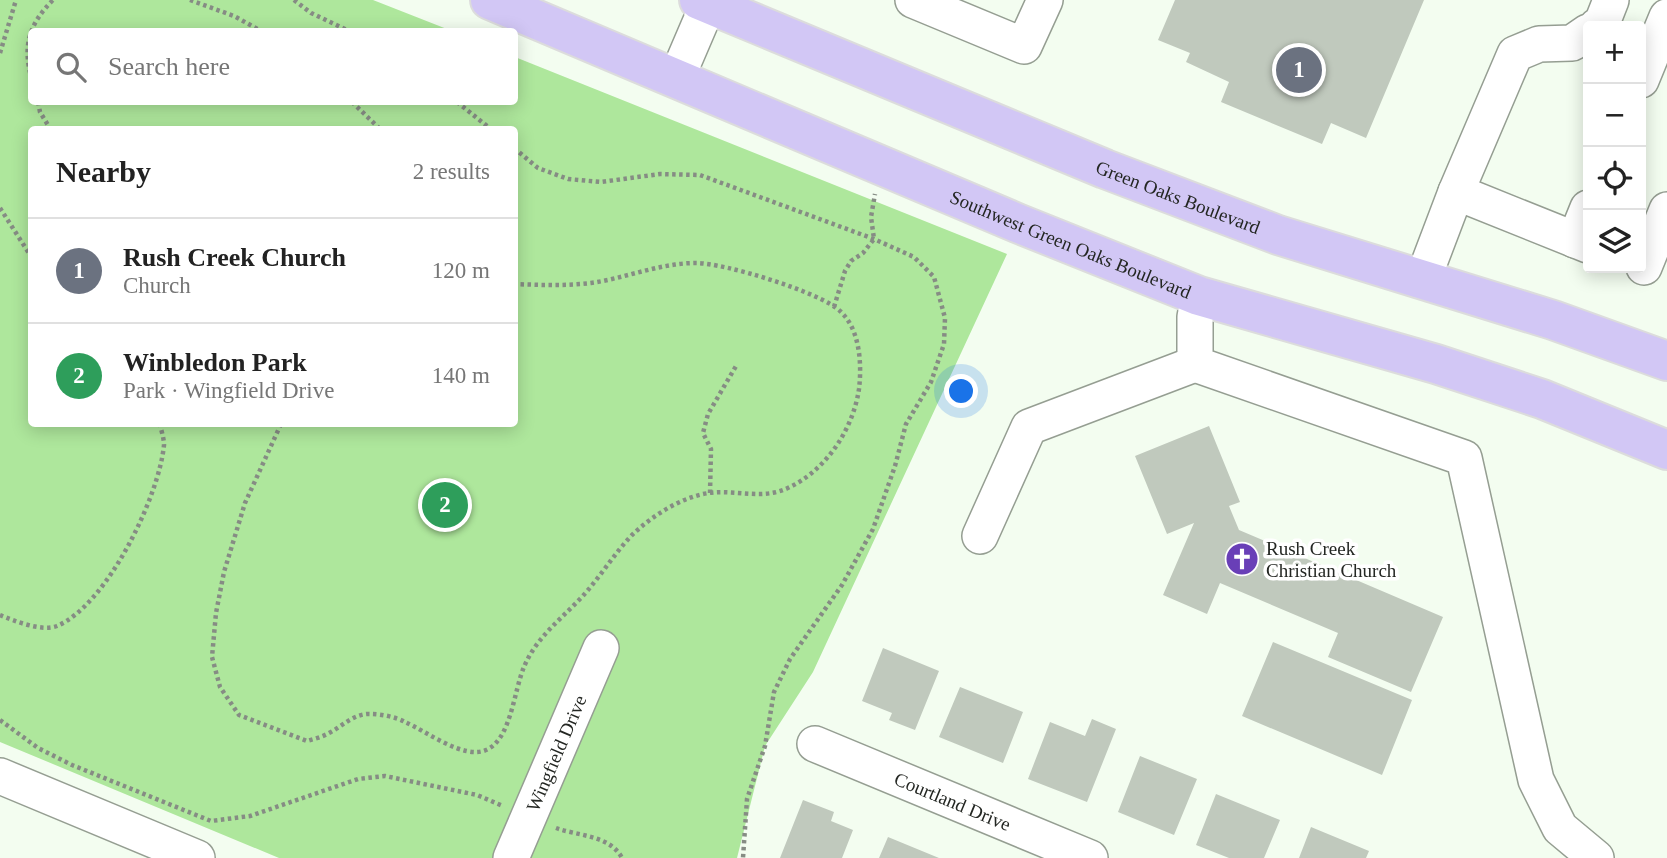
<!DOCTYPE html>
<meta charset="utf-8">
<style>
:root{--surface:#fff;--page:#f2f2f2;--text:#222;--muted:#767676;--line:#e0e0e0;--accent:#693fb7}
body{margin:0;font-family:"Times New Roman",serif;background:var(--page);color:var(--text)}
.controls{position:absolute;right:21px;top:21px;display:grid;overflow:hidden;border-radius:7px;box-shadow:0 4px 18px #0003}
.controls button{width:63px;height:63px;display:grid;place-items:center;padding:0;border:0;border-bottom:2px solid var(--line);background:var(--surface);color:var(--text);font:35px sans-serif}
.you{position:absolute;left:962px;top:392px;width:24px;height:24px;margin:-18px;border:5px solid #fff;border-radius:50%;background:#1a73e8;box-shadow:0 0 0 10px #1a73e833}
.badge{display:grid;place-items:center;width:46px;height:46px;border-radius:50%;background:var(--accent);color:#fff;font-size:23px;font-weight:700}
.pin{position:absolute;translate:-50% -50%;border:4px solid #fff;box-shadow:0 2px 7px #0006}
.list{margin:0;padding:0;list-style:none}
h2{display:flex;justify-content:space-between;align-items:center;height:91px;margin:0;padding:0 28px;font-size:30px}
h2 small{font-size:23px;font-weight:400;color:var(--muted)}
.list li{display:grid;grid-template-columns:46px 1fr auto;gap:21px;align-items:center;box-sizing:border-box;height:105px;padding:0 28px;border-top:2px solid var(--line)}
.list b{display:block;font-size:26px;white-space:nowrap}
.list p{margin:0;font-size:23px;white-space:nowrap;color:var(--muted)}
.list em{font-size:23px;font-style:normal;color:var(--muted)}
.icon{flex:none;width:38px;height:38px;fill:none;stroke:currentColor;stroke-width:2;stroke-linecap:round;stroke-linejoin:round}
.map{position:relative;flex:none;width:1667px;height:858px;overflow:hidden}
.search{position:absolute;background:var(--surface);box-shadow:0 4px 18px #0003;left:28px;top:28px;width:490px;height:77px;display:flex;align-items:center;gap:18px;box-sizing:border-box;padding:0 24px;border-radius:7px;color:var(--muted);font-size:26px}
.panel{position:absolute;background:var(--surface);box-shadow:0 4px 18px #0003;left:28px;top:126px;width:490px;height:301px;border-radius:7px}
.map>svg:first-child{display:block}
.green{fill:#aee79c;fill-rule:evenodd}
.building{fill:#c0c9bd}
.lines{fill:none;stroke-linecap:round;stroke-linejoin:round}
.minor-casing{stroke:#959e92;stroke-width:38}
.major-casing{stroke:#dcdcdc;stroke-width:42}
.path{stroke:#868c84;stroke-width:4.5;stroke-dasharray:3.5 3.5;stroke-linecap:butt}
.minor{stroke:#fff;stroke-width:35}
.major{stroke:#d2c7f5;stroke-width:38}
.labels{text-anchor:middle;dominant-baseline:central;stroke-width:7;stroke-linejoin:round;paint-order:stroke}
.street-label{font-size:19px;fill:#242723;stroke:#fff}
.poi-label{font-size:19px;fill:#242723;stroke:#fff;text-anchor:start}
</style>
<div class="map">
<svg width="1667" height="858" viewBox="0 0 1667 858">
<rect width="100%" height="100%" fill="#f3fdf0"/>
<path class="green" d="M0,0H373L452,31L32,32V102H514L515,57L1007,254L813,672L765,746L737,858H279L0,742ZM32,130H514V424H32Z"/>
<path class="building" d="M1175,0H1424L1366,138L1331,123L1322,144L1221,102L1229,82L1186,62L1190,53L1158,40Z
M1209,426L1240,502L1229,506L1239,530L1443,617L1411,692L1328,657L1338,633L1220,583L1207,614L1163,595L1194,523L1167,534L1135,456Z
M1273,642L1412,700L1382,775L1242,716Z
M883,648L939,671L915,730L889,720L892,713L862,701Z
M960,687L1023,712L1003,763L939,737Z
M1092,719L1116,729L1087,802L1028,779L1050,722L1085,736Z
M1140,756L1197,779L1174,835L1118,812Z
M1216,794L1280,820L1264,858H1229L1196,845Z
M803,800L834,812L831,821L853,830L842,858H780Z
M1311,827L1369,851L1366,858H1299Z
M888,837L939,858H879Z"/>
<g class="lines">
<defs>
<g id="minor">
<path d="M913,0L1024,46L1045,0"/>
<path d="M1597,26L1602,23L1611,0"/>
<path d="M677,77L710,0"/>
<path d="M1641,80L1667,17"/>
<path d="M1456,192L1515,54L1539,44L1572,43L1588,32"/>
<path d="M1575,240L1588,208"/>
<path d="M1644,267L1667,210"/>
<path d="M1423,279L1456,192L1588,245"/>
<path d="M1199,296L1195,317V364L1464,458L1536,780L1560,828L1596,858"/>
<path d="M980,536L1029,427L1195,364"/>
<path id="s1" d="M815,744L1090,858"/>
<path d="M0,776L197,858"/>
<path id="s2" d="M511,858L601,648"/>
</g>
<g id="major">
<path id="s3" d="M490,0L1017,223L1199,296L1436,364L1542,399L1667,450"/>
<path id="s4" d="M699,0L1105,169L1278,235L1553,320L1667,361"/>
</g>
</defs>
<use href="#minor" class="minor-casing"/>
<use href="#major" class="major-casing"/>
<path class="path" d="M190,0L234,16L263,32
M294,0L311,13L351,32
M0,53L16,0
M32,80C22,46 29,24 53,0
M38,102L40,112L51,130
M352,102L381,130
M457,102L492,130
M514,148L538,168L568,179L601,182L660,174L700,175L874,239L914,257L934,277L945,318L944,344L931,382L906,424L895,466L873,529L842,585L790,659L774,692L765,746L747,799L743,858
M0,208L32,258
M834,307L845,271L851,261L863,253L874,239L871,217L875,194
M281,424L245,503L224,572L216,613L212,657L220,687L239,715L307,741C314,739 322,737 329,733C343,726 354,713 371,714C381,714 396,717 405,722C426,731 464,760 486,750C511,740 514,690 524,667C536,638 559,621 580,599C599,579 613,555 632,535C652,516 681,497 709,493C737,489 763,501 790,487C827,469 853,429 859,389C862,364 860,329 840,311C820,292 724,263 696,263C660,263 626,278 591,283C566,286 540,285 514,284
M710,493L711,449L703,433L708,414L736,366
M0,615C14,621 42,632 57,626C107,605 159,497 164,445C164,438 161,430 160,424
M0,720L38,748L72,765L211,821L250,816L358,779L385,776L477,795L503,806
M556,828C578,836 610,835 622,858"/>
<use href="#minor" class="minor"/>
<use href="#major" class="major"/>
</g>
<defs>
<symbol id="church-disc" viewBox="-11 -11 22 22"><circle r="9.5" fill="#693fb7" stroke="#fff"/><path d="M-1.2-6h2.4v3.5h3.3v2.4h-3.3V6h-2.4V-.1h-3.3v-2.4h3.3Z" fill="#fff"/></symbol>
</defs>
<g fill-rule="evenodd">
<use href="#church-disc" x="1223" y="540" width="38" height="38"/>
</g>
<g class="labels">
<g class="street-label">
<text stroke="none"><textPath href="#s4" startOffset="518">Green Oaks Boulevard</textPath></text>
<text stroke="none"><textPath href="#s3" startOffset="630">Southwest Green Oaks Boulevard</textPath></text>
<text stroke="none"><textPath href="#s2" startOffset="114">Wingfield Drive</textPath></text>
<text stroke="none"><textPath href="#s1" startOffset="149">Courtland Drive</textPath></text>
</g>
<g class="poi-label">
<text x="1266" y="548">Rush Creek<tspan x="1266" dy="22">Christian Church</tspan></text>
</g>
</g>
</svg>
<div class="controls">
<button>+</button>
<button>−</button>
<button><svg class="icon" aria-label="locate" viewBox="0 0 24 24"><circle cx="12" cy="12" r="6"/><path d="M12 2v4M12 18v4M2 12h4M18 12h4"/></svg></button>
<button><svg class="icon" aria-label="layers" viewBox="0 0 24 24"><path d="M12 4l9 5-9 5-9-5zM3 14l9 5 9-5"/></svg></button>
</div>
<div class="you"></div>
<div class="pin badge" style="left:1299px;top:70px;background:#6b7280">1</div>
<div class="pin badge" style="left:445px;top:505px;background:#2e9e5b">2</div>
<div class="search"><svg class="icon" aria-label="search" viewBox="0 0 24 24"><circle cx="10" cy="10" r="6"/><path d="M15 15l6 6"/></svg>Search here</div>
<section class="panel">
<h2>Nearby<small>2 results</small></h2>
<ul class="list">
<li><span class="badge" style="background:#6b7280">1</span><div><b>Rush Creek Church</b><p>Church</p></div><em>120 m</em></li>
<li><span class="badge" style="background:#2e9e5b">2</span><div><b>Winbledon Park</b><p>Park · Wingfield Drive</p></div><em>140 m</em></li>
</ul>
</section>
</div>
